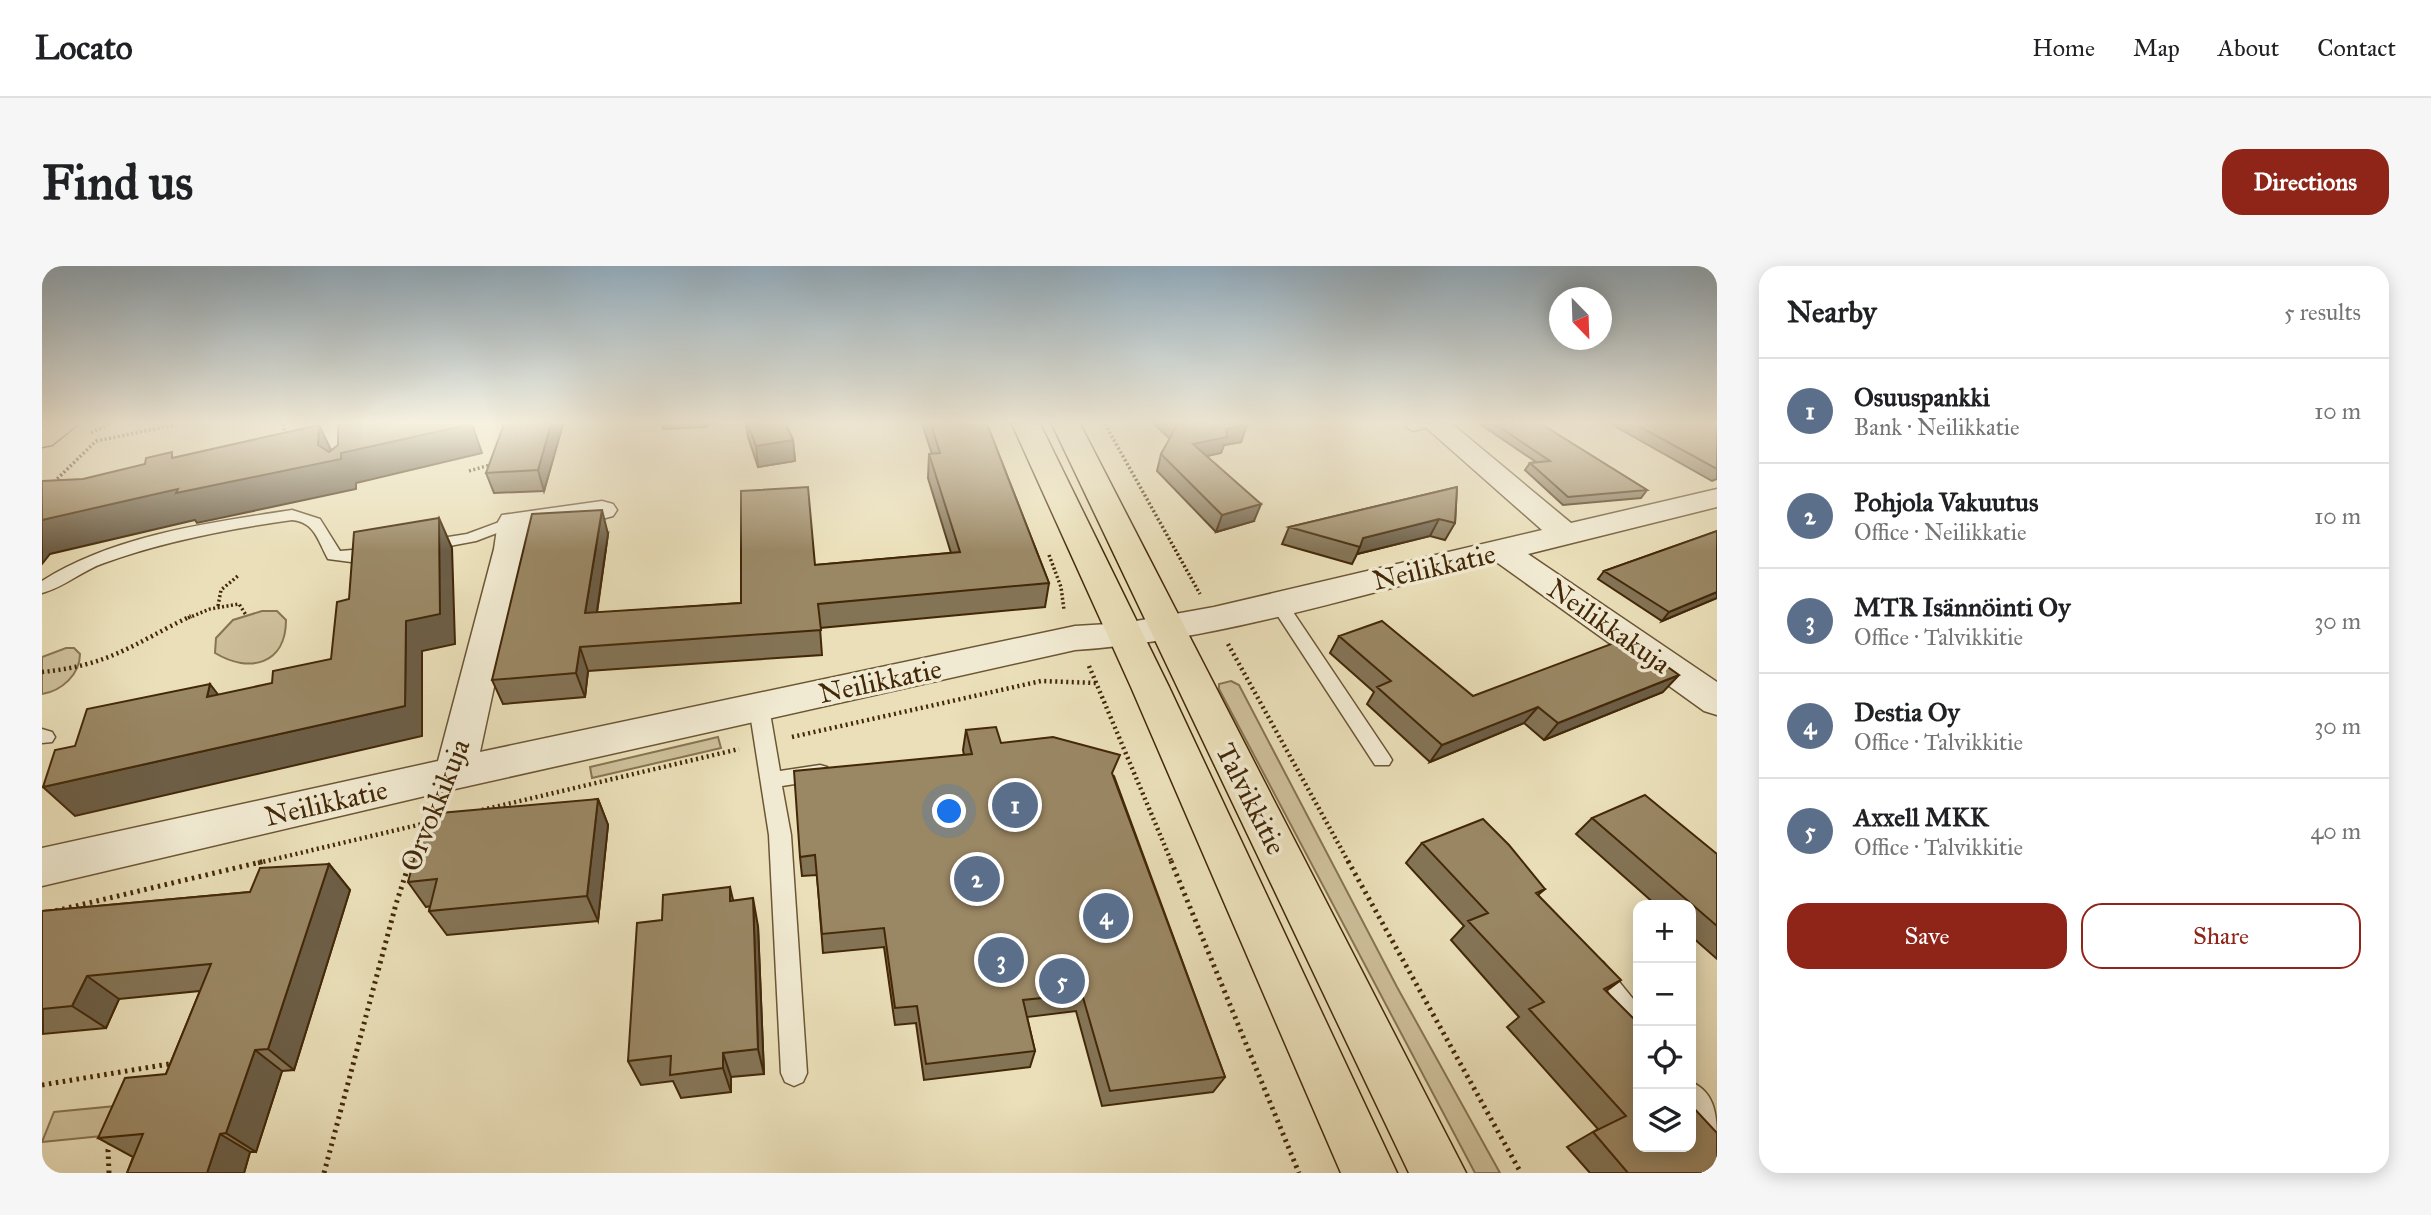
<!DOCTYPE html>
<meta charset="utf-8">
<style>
:root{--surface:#fff;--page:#f6f6f6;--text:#202124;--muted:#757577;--line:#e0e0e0;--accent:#8f2418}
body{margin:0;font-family:"IM FELL Great Primer",serif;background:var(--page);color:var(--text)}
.controls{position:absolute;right:21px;bottom:21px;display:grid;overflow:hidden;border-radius:14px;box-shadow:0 4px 18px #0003}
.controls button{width:63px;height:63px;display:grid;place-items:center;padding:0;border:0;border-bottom:2px solid var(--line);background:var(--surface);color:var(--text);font:35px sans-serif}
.compass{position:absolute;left:1507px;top:21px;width:63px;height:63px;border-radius:50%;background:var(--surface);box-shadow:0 4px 18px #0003;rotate:157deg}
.you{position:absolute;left:908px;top:546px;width:24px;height:24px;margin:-18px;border:5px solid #fff;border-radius:50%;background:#1a73e8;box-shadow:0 0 0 10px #1a73e833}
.badge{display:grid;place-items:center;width:46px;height:46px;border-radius:50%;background:var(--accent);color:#fff;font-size:23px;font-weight:700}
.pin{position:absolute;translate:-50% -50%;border:4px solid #fff;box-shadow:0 2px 7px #0006}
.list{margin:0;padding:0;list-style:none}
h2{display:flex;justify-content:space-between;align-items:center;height:91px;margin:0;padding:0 28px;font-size:30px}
h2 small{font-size:23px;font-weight:400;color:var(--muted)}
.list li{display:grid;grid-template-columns:46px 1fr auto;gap:21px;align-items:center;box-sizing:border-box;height:105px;padding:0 28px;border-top:2px solid var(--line)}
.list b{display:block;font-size:26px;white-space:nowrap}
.list p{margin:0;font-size:23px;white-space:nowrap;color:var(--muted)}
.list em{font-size:23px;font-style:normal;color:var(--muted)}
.actions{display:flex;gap:14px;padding:21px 28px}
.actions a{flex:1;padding:16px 0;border:2px solid var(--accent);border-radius:21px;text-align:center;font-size:24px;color:var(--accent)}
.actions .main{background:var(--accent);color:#fff}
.icon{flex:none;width:38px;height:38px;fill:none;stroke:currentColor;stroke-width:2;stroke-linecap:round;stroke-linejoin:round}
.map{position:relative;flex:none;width:1675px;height:907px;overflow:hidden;border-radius:21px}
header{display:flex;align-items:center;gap:42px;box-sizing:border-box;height:98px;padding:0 35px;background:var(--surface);border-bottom:2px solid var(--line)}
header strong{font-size:33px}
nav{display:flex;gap:38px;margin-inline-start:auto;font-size:24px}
.intro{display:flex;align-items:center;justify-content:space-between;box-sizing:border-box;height:168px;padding:0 42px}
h1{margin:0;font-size:49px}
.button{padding:18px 32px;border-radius:21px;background:var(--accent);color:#fff;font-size:24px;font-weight:700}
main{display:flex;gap:42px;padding:0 42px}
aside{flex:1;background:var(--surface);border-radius:21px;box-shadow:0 4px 18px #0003}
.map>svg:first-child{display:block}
.green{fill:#cec09b;stroke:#887452;stroke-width:2}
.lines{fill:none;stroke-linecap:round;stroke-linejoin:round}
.service-casing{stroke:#6d5634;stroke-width:3}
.minor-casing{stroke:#6d5634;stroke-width:3}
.primary-casing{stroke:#432808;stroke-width:3}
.path-far2{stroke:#432808;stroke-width:3.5;stroke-dasharray:2 2.5;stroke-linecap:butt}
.path-far1{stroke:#432808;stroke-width:4.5;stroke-dasharray:2 3.5;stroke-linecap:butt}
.path{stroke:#432808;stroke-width:5;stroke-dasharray:2.5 4.5;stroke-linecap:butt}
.service{fill:#f1ead2;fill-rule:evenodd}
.minor{fill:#f1ead2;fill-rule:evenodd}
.primary{fill:#eadfb9;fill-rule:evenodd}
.wall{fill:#847456;stroke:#432808;stroke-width:2}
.shaded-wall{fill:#6c5e46;stroke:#432808;stroke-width:2}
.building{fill:#9a8764;stroke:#432808;stroke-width:2}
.labels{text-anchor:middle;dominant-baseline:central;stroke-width:7;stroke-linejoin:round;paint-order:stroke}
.street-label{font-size:28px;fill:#432808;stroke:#f1ead2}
</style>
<header>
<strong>Locato</strong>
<nav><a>Home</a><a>Map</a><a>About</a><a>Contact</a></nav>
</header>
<div class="intro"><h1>Find us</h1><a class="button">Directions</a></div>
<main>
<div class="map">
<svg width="1675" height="907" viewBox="0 0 1675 907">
<rect width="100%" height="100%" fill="#eadfb9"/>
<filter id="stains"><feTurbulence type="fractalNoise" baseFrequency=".00286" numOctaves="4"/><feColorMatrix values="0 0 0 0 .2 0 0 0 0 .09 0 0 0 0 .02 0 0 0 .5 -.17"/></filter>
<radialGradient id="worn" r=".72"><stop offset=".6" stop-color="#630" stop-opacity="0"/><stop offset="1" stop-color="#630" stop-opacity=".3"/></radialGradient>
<path class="green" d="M220,345H235L244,354C244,398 208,408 173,387L174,372L191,354Z
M24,382H32L38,388C38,408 20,425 0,428V391Z
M1189,415L1197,419L1355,721L1458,907H1433L1177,423V418Z
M676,471L679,482L550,512L548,501Z
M74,840L60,870L0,876L12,846Z"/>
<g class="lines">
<defs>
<path id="service" d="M1367,158H1399L1371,165L1364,161Z
M250,244L278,253L298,285L334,282L342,287L340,291L309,296L286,293C276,275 273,256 250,254C186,263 123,275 62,297C41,304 21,322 0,327V315C73,269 166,257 250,244Z
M471,251L479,256L476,259L434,275L381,285L373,280L381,275L425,268Z
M1237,332L1243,334L1347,489L1350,494L1347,499H1333L1228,338Z
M717,434L727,441L738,505L778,499L785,501L788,507L785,513L740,520L749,569L765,807L761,816L752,820L743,816L739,807L727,569L707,441Z
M0,463L10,466L13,471L10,476L0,477Z
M1553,693L1561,696L1596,739V770L1587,767L1545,712L1541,704L1545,696Z
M1649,816C1675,827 1675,853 1675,879C1648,867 1648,841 1649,816Z"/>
<path id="minor" d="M1380,158H1410L1529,257L1675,223V241L1486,288L1675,416V449L1662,445L1453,295C1316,329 1174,375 1033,384L413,523L0,620V582L396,495L452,283L456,256L460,249L560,235L571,238L575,244L571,250L560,253L486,263L438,486L1033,360L1083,357L1172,341L1500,264Z"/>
<path id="primary" d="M4,158H36L10,179L0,181V160Z
M970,158H998L1127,421L1355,907H1299L1089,421Z
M1010,158H1038L1424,907H1367Z"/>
</defs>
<use href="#service" class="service-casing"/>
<use href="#minor" class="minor-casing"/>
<use href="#primary" class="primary-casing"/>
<path class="path-far2" d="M242,158L243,171
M1063,158L1158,328
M49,167L67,158
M427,205L451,198
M12,216L54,175L137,158
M1007,289L1019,321L1022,344
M176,340L179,324L197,309
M146,352L168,343L197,338L204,349"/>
<path class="path-far1" d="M1186,378L1307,597
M1047,400L1130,597
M0,406C69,399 91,378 149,350
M750,471L999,415L1054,417
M440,544L697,483
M216,597L401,553
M368,597L381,558"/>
<path class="path" d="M1129,595L1257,907
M1306,595L1479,907
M0,648L223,595
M0,819L133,797
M67,907L66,884L69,876
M282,907L354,638L368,595"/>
<use href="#service" class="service"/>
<use href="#minor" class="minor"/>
<use href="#primary" class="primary"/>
</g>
<path class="wall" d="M521,158L502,225L452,227L444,207Z
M620,158H666L665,161L621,163Z
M704,158H744L751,174L753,195L716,201L706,171Z
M880,158H945L1007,317L1003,341L778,362L780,389L546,405L543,431L461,438L450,414L566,268L555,347L699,337L773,299L909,287L886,212L887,188H890Z
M1112,158H1203L1205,159L1199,176L1182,179L1179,187L1165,190L1212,255L1174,266L1115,205L1119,188L1128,173Z
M1438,158H1499L1605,224L1599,232L1521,239L1483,204L1488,197L1494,196Z
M1569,158H1675V213L1670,215Z
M1415,221L1413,257L1403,274L1388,270L1315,288L1310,298L1240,278L1247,261Z
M1675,265V332L1620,355L1556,313L1562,305Z
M1297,370L1431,430L1621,426L1502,474L1482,457L1388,496L1325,438L1332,426L1288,387Z
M924,464L959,477L1072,510L1183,811L1171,826L1060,840L1034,745L985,751L993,785L988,801L882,814L874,757L853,759L842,681L781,687L775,609L760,610L758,591L922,489L921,484Z
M556,533L566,559L556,655L405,669L387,645L388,640L384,641L366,616L394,564Z
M1550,552L1675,588V693L1649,670V639H1614L1534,568Z
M1380,577L1503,623L1496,629L1565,725L1675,907H1548L1525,881L1556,863L1465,761L1477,751L1409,674L1422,660L1364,597Z
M287,598L308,624L252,804L240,805L214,886H208L202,907H85L91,891L56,872L124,808L158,725L77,733L64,762L1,768L0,645L208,626Z
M688,621L691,634L716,660L722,808L689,811V826L639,832L631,815L599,819L586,795L620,654Z"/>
<path class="shaded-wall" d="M430,158L440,187L314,217V223L155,257L153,254L8,288L0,298V254L276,179L277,159L291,188Z
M509,158H521L502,225L496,204Z
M1205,159L1199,176L1182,179L1179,187L1146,194L1151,178L1184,163Z
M751,174L753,195L716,201L714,180Z
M1219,238L1212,255L1174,266L1180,249Z
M560,244L566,268L551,372L543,347Z
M397,252L410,282L413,378L380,385V470L33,550L1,521L363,440L364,355Z
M1397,253L1388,270L1315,288L1321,272Z
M1675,326V332L1620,355L1627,346Z
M538,381L546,405L543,431L534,407Z
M1637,409L1621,426L1502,474L1516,457Z
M168,418L191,448L165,431Z
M1496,441L1482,457L1388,496L1400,479Z
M556,533L566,559L556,655L545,630Z
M287,598L308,624L252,804L226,783Z
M711,632L716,660L722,808L716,783Z
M45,710L77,733L64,762L30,740Z
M1579,714L1555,732L1562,723Z
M213,784L240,805L214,886L184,867Z
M681,787L689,811V826L681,802Z
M178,868L208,886L202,907H165Z"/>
<path class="building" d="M296,158H430L299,187V193L134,227L136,223L0,254V215L41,213L103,198L104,192L130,186V192L277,159L276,179L287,186L296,179Z
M462,158H509L496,204L444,207Z
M706,158H744L751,174L714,180Z
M889,158H945L1007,317L776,338L779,364L538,381L534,407L450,414L490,248L560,244L543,347L699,337V225L766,221L773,299L918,286L887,188L898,187Z
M1134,158H1203L1205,159L1184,163L1185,171L1151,178L1219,238L1180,249L1119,188L1135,159Z
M1453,158H1499L1605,224L1526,231L1488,197L1508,195Z
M1593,158H1675V203Z
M1415,221L1413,257L1397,253L1321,272L1318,281L1247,261Z
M397,252L398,348L364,355L363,440L1,521L13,484L33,480L45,443L168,418L165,431L230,417L231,405L289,393L295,336L307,333L312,266Z
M1675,265V326L1627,346L1562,305Z
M1340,355L1431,430L1585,372L1637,409L1516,457L1496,441L1400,479L1335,421L1349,415L1297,370Z
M954,461L959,477L1011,471L1078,489L1070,507L1183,811L1068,825L1040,728L981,734L993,785L884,798L875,740L853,742L842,662L780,668L773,589L758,591L752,505L930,488L924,464Z
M1603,529L1675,588V660L1550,552Z
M556,533L545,630L387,645L395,613L366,616L379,566L394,564L398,547Z
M1441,553L1467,579L1503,623L1494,627L1579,714L1562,723L1596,757V881H1649V839L1675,867V907H1586L1551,866L1584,850L1487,743L1502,736L1426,655L1446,647L1380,577Z
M287,598L226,783L213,784L184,867L178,868L165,907H85L101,868L56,872L83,812L124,808L169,698L45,710L30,740L0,743V645L208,626L218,602Z
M688,621V635L711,632L716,783L681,787V802L628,809L629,790L586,795L595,657L620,654L621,629Z"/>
<linearGradient id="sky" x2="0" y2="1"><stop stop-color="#92acbd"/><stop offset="0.55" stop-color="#f6f1e0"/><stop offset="1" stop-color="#f6f1e0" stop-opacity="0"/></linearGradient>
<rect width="1675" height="285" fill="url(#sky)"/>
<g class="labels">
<g class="street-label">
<text transform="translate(1392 301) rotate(-13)">Neilikkatie</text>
<text transform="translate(1567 360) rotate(35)">Neilikkakuja</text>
<text transform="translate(838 415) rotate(-12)">Neilikkatie</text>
<text transform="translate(1209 533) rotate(63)">Talvikkitie</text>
<text transform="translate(284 537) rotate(-13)">Neilikkatie</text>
<text transform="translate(393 539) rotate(-68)">Orvokkikuja</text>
</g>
</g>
<rect width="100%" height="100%" filter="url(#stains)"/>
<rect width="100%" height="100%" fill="url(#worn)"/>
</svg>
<div class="controls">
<button>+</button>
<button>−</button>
<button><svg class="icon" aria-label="locate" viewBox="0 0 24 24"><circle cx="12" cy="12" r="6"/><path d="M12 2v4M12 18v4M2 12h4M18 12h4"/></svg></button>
<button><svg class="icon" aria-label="layers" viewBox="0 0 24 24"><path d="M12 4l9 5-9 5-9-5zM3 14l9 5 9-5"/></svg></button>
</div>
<svg class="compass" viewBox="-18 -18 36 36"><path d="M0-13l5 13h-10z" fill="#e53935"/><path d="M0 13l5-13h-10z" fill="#757577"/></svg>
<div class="you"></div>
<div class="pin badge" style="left:973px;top:539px;background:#5c6f8a">1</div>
<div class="pin badge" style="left:935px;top:613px;background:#5c6f8a">2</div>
<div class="pin badge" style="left:959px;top:694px;background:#5c6f8a">3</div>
<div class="pin badge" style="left:1064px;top:650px;background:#5c6f8a">4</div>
<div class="pin badge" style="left:1020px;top:715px;background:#5c6f8a">5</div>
</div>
<aside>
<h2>Nearby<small>5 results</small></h2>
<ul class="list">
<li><span class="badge" style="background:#5c6f8a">1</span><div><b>Osuuspankki</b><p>Bank · Neilikkatie</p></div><em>10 m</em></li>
<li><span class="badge" style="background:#5c6f8a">2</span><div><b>Pohjola Vakuutus</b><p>Office · Neilikkatie</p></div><em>10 m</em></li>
<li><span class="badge" style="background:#5c6f8a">3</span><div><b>MTR Isännöinti Oy</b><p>Office · Talvikkitie</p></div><em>30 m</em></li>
<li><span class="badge" style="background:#5c6f8a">4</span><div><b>Destia Oy</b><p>Office · Talvikkitie</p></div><em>30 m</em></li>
<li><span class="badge" style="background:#5c6f8a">5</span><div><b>Axxell MKK</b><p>Office · Talvikkitie</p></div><em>40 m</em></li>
</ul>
<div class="actions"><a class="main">Save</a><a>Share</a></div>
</aside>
</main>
